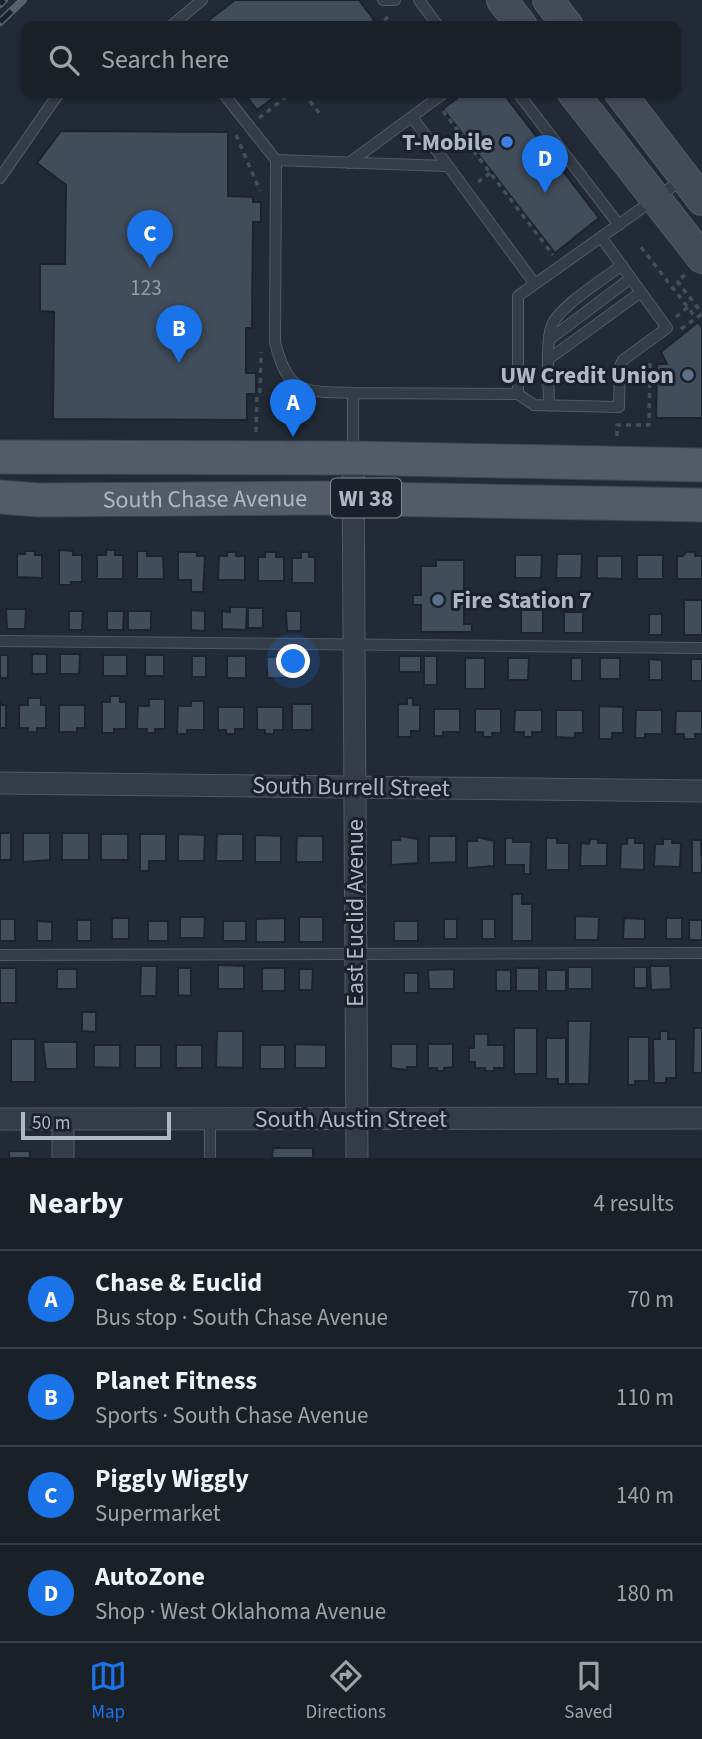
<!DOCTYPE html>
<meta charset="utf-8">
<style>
:root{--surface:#192028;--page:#262d34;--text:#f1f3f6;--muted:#9fa3a8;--line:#373e45;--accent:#1a73e8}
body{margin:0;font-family:"Source Sans 3",sans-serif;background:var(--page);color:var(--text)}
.scale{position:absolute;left:21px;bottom:18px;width:150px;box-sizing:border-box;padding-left:7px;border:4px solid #afb7c3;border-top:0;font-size:19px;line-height:24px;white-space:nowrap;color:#afb7c3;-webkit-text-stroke:5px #1a212b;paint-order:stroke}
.you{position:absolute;left:294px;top:662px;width:24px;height:24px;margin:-18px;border:5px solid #fff;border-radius:50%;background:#1a73e8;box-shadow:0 0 0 10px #1a73e833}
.badge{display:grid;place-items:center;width:46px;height:46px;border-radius:50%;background:var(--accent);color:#fff;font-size:23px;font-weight:700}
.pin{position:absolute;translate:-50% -58px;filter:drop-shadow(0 2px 4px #0008)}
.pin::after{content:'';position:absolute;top:37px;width:24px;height:21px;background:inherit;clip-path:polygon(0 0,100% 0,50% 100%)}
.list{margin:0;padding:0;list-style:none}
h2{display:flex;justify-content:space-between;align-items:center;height:91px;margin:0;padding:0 28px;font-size:30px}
h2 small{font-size:23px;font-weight:400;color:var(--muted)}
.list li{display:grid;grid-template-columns:46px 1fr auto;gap:21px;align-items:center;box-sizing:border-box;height:98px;padding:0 28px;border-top:2px solid var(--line)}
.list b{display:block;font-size:26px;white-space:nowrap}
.list p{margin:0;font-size:23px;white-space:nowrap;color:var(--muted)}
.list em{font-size:23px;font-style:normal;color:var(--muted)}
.icon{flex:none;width:38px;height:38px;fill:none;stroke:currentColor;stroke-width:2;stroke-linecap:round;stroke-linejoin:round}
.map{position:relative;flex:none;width:702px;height:1158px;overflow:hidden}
.search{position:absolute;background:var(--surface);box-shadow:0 2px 5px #0004;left:21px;right:21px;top:21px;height:77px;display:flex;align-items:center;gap:18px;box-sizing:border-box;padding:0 24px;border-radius:14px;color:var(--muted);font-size:26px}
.sheet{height:483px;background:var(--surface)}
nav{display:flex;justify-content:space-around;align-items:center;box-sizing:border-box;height:98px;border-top:2px solid var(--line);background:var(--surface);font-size:19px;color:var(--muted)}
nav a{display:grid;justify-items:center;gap:4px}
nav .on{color:var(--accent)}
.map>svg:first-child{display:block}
.building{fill:#424d5b;stroke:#1c232d;stroke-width:2}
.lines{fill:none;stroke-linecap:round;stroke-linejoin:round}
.lane-casing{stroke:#525a64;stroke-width:12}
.street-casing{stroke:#525a64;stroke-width:23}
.secondary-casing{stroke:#525a64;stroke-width:32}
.primary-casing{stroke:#3e4550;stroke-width:35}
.path{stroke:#405255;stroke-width:3.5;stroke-dasharray:5 5;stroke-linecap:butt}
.lane{stroke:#343c47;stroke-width:10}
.street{stroke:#343c47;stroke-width:21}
.secondary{stroke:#434b59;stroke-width:30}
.primary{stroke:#525b67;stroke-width:33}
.rail-casing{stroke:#56606e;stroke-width:8}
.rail{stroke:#1a212b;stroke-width:5;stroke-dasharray:16;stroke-linecap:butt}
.shop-dot{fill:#3f7fe0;stroke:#1a212b;stroke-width:2.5}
.service-dot{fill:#5c6f8a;stroke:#1a212b;stroke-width:2.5}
.labels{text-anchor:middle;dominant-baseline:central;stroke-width:6;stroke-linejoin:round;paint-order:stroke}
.number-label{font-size:21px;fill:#949ca9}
.shield{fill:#1a212b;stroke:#828a95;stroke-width:2}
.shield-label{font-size:23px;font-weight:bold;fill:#afb7c3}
.poi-label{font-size:24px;font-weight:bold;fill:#afb7c3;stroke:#1a212b;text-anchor:end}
.street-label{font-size:24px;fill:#afb7c3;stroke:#1a212b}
</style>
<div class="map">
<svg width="702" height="1158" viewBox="0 0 702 1158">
<rect width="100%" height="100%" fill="#212a36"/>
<path class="building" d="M235,0H359L374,20L367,26H201Z
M244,93H280L257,110Z
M464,93H503L599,218L555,253L443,109Z
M61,131L228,132V196L253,197V202H261V222H253L252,328H246V373H256V394H247V420L53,419L54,312L40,311V264H65L66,185L37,163Z
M698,322L702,328V418H656L657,364H667L661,352Z
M59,550L73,551V555H82V582H71V585H59Z
M106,550H115V555H123V579H97V555H106Z
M25,551H35V555H42V578L17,577V554H25Z
M137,551H147V556H163L164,579H137Z
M178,552H197V556H205L203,592H191V580H178Z
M227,552H236V556H245V580H218L219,556H227Z
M265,552H276V557H284V581H258V557H265Z
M301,552H309V557H315V583H292V558H301Z
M686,552H695V556H702V579H677V556H683Z
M557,554H582L581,578H556Z
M515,555H542L541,578H515Z
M637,555H663V579H637Z
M597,556H622V579L597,578Z
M436,560H464V624H472V632H421V605H413V595H421V566H436Z
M684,600H702V635H684Z
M230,607H247L246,630L222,629V611L230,612Z
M248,608H263V628H248Z
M6,609H26L25,629H7Z
M191,610L205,611V631L191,630Z
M521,610H543V633H521Z
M69,611H83L82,630H69Z
M107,611H124L123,630H107Z
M128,611H151V630H128Z
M286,611H301V631H287Z
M564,612H583V633H564Z
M649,614H662V635H649Z
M32,654H47V674H32Z
M60,654H80L79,674H60Z
M0,655H8V678H0Z
M103,655H127V676H103Z
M145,655H164V676H145Z
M192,656H206V677H192Z
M227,656H246V678H227Z
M399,656H421V672H399Z
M424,656H437V685H424Z
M267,657H286V678H267Z
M465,658H485V689H465Z
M508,658H529L528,680H508Z
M571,658H582V681H571Z
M600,658H620V679H600Z
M649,659L662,660V680H649Z
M691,659H702V681H691Z
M110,696H120V702H126V729H114V733H102V702H110Z
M28,698H41V705H46V728H37V732H28V728H19V705H28Z
M407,698H413V705H420V731H411V737H398V704H407Z
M0,699L1,705H6V728H0Z
M149,699H165V729H155V733H146L147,729H137L138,706H149Z
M191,701H204V730H187V734H177L178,706H191Z
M292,704H312V730H292Z
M59,705H85V728H77V732H59Z
M599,706L623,707V733H612V739H599Z
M218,707H244V729H235V734H226V730H218Z
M257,707H283V730H274V734H265V730H257Z
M434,709H460V732H443V736H434Z
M475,709H501V733H492V737H483V732H475Z
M515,710H542V732H532V737H524V732H514Z
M556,710H583V733H575V738L556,737Z
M636,710H662V734H645V738H635Z
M676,711H702V734H695V739H684V734H675Z
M0,833H11V860H0Z
M23,833H50V860L23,862Z
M62,833H89V860H62Z
M101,834H128V860H101Z
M140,834H166V861H149V871H140Z
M178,834L205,835L204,861H178Z
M217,834H243V861H216Z
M255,835L281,836V862H255Z
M297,836H323V862H296Z
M400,836L418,839V863L391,865V840H400Z
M429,836H456V862L429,863Z
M477,837L494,841V866L467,868V841H477Z
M505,838H513V842H531L530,874H524V865H505Z
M546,838H557V843H569V870H546Z
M627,838H635V843H644V870L620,869L621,844H627Z
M590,839H598V843H607V866H580L581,843L589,844Z
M663,839H672V843H681L680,867L654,866L655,844H663Z
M692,840H701L702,873H692Z
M512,894H522V904H532V941H512Z
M575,916L599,917L598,940H575Z
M180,917H205L204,938H180Z
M299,917H323V942H299Z
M112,918H129V939H112Z
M285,918V942H256V919Z
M624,918L645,919V939H623Z
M666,918H682V939H666Z
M0,919H15V941H0Z
M444,919H457V939H444Z
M482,919H495V939H482Z
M77,920H91V941H77Z
M689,920H702V940H689Z
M37,921L52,922V941H37Z
M148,921H168V941H148Z
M223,921H246V941H223Z
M394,921H418V941H394Z
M218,965L244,966V989H218Z
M141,966H157L156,996H140Z
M650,966H670L671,989L651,990Z
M568,967H592V989H568Z
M634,967H647V988H634Z
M0,968H16V1003H0Z
M178,968H191V996L178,995Z
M262,968H285V991H262Z
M516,968H539V991H516Z
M57,969H77V989H57Z
M299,969H313L312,990H299Z
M454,969V989H429L428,970Z
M496,970H511V991H496Z
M546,970H566V991H546Z
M404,973H418V993H404Z
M82,1012H96V1032L82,1031Z
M568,1021H591L589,1084H568Z
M514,1028H537V1074H514Z
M694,1028H702V1073H693Z
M217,1031H243V1068L216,1067Z
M660,1031H668V1039H676V1078H666V1083H654L653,1039H660Z
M474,1034H488V1045H504V1068H494V1071H485V1068H475V1062H469V1048H474Z
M628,1037H649V1081H635V1085H628Z
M546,1038H566V1084H558V1079H546Z
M11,1039H35V1082H11Z
M43,1042H77V1069H46Z
M295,1044L326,1045V1068H295Z
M391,1044H417V1067H407V1070L391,1068Z
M428,1044H453V1067L444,1068V1071H437V1068H428Z
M94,1045H120V1068L94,1067Z
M135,1045H161V1068H135Z
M176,1045H202V1068H176Z
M260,1045H285V1069H260Z
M273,1148H313V1158H272Z
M9,1151H30V1158H9Z"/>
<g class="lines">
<defs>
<path id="lane" d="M383,0H395
M419,0L438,26
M171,26L202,0
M223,93L276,160L275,342C288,396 305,391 353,393V456
M518,93L619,225
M412,117L535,284
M276,160L447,166
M349,163L444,93
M0,178L59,93
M550,339L631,278
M550,358L641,292
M353,393L518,394L534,405L619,407L620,366L623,360L667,328L601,237
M518,394V296L683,179
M549,406C549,386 545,341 552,325C560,306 605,278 622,265
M0,641L702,648
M0,955L702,953
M210,1119V1158"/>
<path id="street" d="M353,458L357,1158
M0,783L702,791
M0,1119L702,1118
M63,1158V1119"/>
<path id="secondary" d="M502,0L522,26
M548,0L568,26
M573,93L702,258
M620,93L702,200"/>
<g id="primary">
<path d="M0,457L353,458L702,465"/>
<path id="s1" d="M0,497L39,500L323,498L702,505"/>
</g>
</defs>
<use href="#lane" class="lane-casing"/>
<use href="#street" class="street-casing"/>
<use href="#secondary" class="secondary-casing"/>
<use href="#primary" class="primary-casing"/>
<path class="path" d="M376,26L391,15
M304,93L319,113
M329,93L335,100
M443,111L553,255
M259,118L291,93
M236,135L260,191
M478,182L490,173
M641,247L696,318
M685,275L677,281L702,313
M676,317L688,307
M681,329L702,314
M256,432L257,396L260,391L261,352
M617,436V425H649L650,360"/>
<use href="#lane" class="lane"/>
<use href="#street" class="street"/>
<use href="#secondary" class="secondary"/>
<use href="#primary" class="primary"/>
<defs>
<path id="rail" d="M0,4L4,0
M0,22L23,0"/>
</defs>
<use href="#rail" class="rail-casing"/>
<use href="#rail" class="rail"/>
</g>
<circle class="shop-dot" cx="507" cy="142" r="7"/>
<g class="service-dot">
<circle cx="688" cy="375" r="7"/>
<circle cx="438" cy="600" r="7"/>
</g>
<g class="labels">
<g class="number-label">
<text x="146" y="288">123</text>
</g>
<rect class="shield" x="331" y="478.5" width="70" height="39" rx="5"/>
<g class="shield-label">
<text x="366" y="498">WI 38</text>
</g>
<g class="poi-label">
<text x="493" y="142">T-Mobile</text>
<text x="674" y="375">UW Credit Union</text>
<text x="452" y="600" text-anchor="start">Fire Station 7</text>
</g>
<g class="street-label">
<text stroke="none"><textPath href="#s1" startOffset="205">South Chase Avenue</textPath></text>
<text transform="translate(351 787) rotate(1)">South Burrell Street</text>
<text transform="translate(355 913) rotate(-90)">East Euclid Avenue</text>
<text x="351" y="1119">South Austin Street</text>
</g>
</g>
</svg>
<div class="scale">50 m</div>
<div class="you"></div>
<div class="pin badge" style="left:293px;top:437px">A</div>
<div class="pin badge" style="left:179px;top:363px">B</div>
<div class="pin badge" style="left:150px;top:268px">C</div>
<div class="pin badge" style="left:545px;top:193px">D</div>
<div class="search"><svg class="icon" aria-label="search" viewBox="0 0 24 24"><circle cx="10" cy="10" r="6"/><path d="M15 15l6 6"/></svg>Search here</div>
</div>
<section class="sheet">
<h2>Nearby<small>4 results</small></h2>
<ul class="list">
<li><span class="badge">A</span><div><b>Chase &amp; Euclid</b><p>Bus stop · South Chase Avenue</p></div><em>70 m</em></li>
<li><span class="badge">B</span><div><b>Planet Fitness</b><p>Sports · South Chase Avenue</p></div><em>110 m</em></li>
<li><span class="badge">C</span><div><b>Piggly Wiggly</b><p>Supermarket</p></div><em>140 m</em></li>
<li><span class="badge">D</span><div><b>AutoZone</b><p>Shop · West Oklahoma Avenue</p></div><em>180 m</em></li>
</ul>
</section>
<nav>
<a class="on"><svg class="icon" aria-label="map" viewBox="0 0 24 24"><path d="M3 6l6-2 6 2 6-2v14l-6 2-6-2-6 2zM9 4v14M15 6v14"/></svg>Map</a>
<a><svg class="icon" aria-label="directions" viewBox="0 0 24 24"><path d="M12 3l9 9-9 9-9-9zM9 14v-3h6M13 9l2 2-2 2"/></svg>Directions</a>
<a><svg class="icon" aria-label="saved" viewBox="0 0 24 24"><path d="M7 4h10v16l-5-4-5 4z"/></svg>Saved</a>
</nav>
